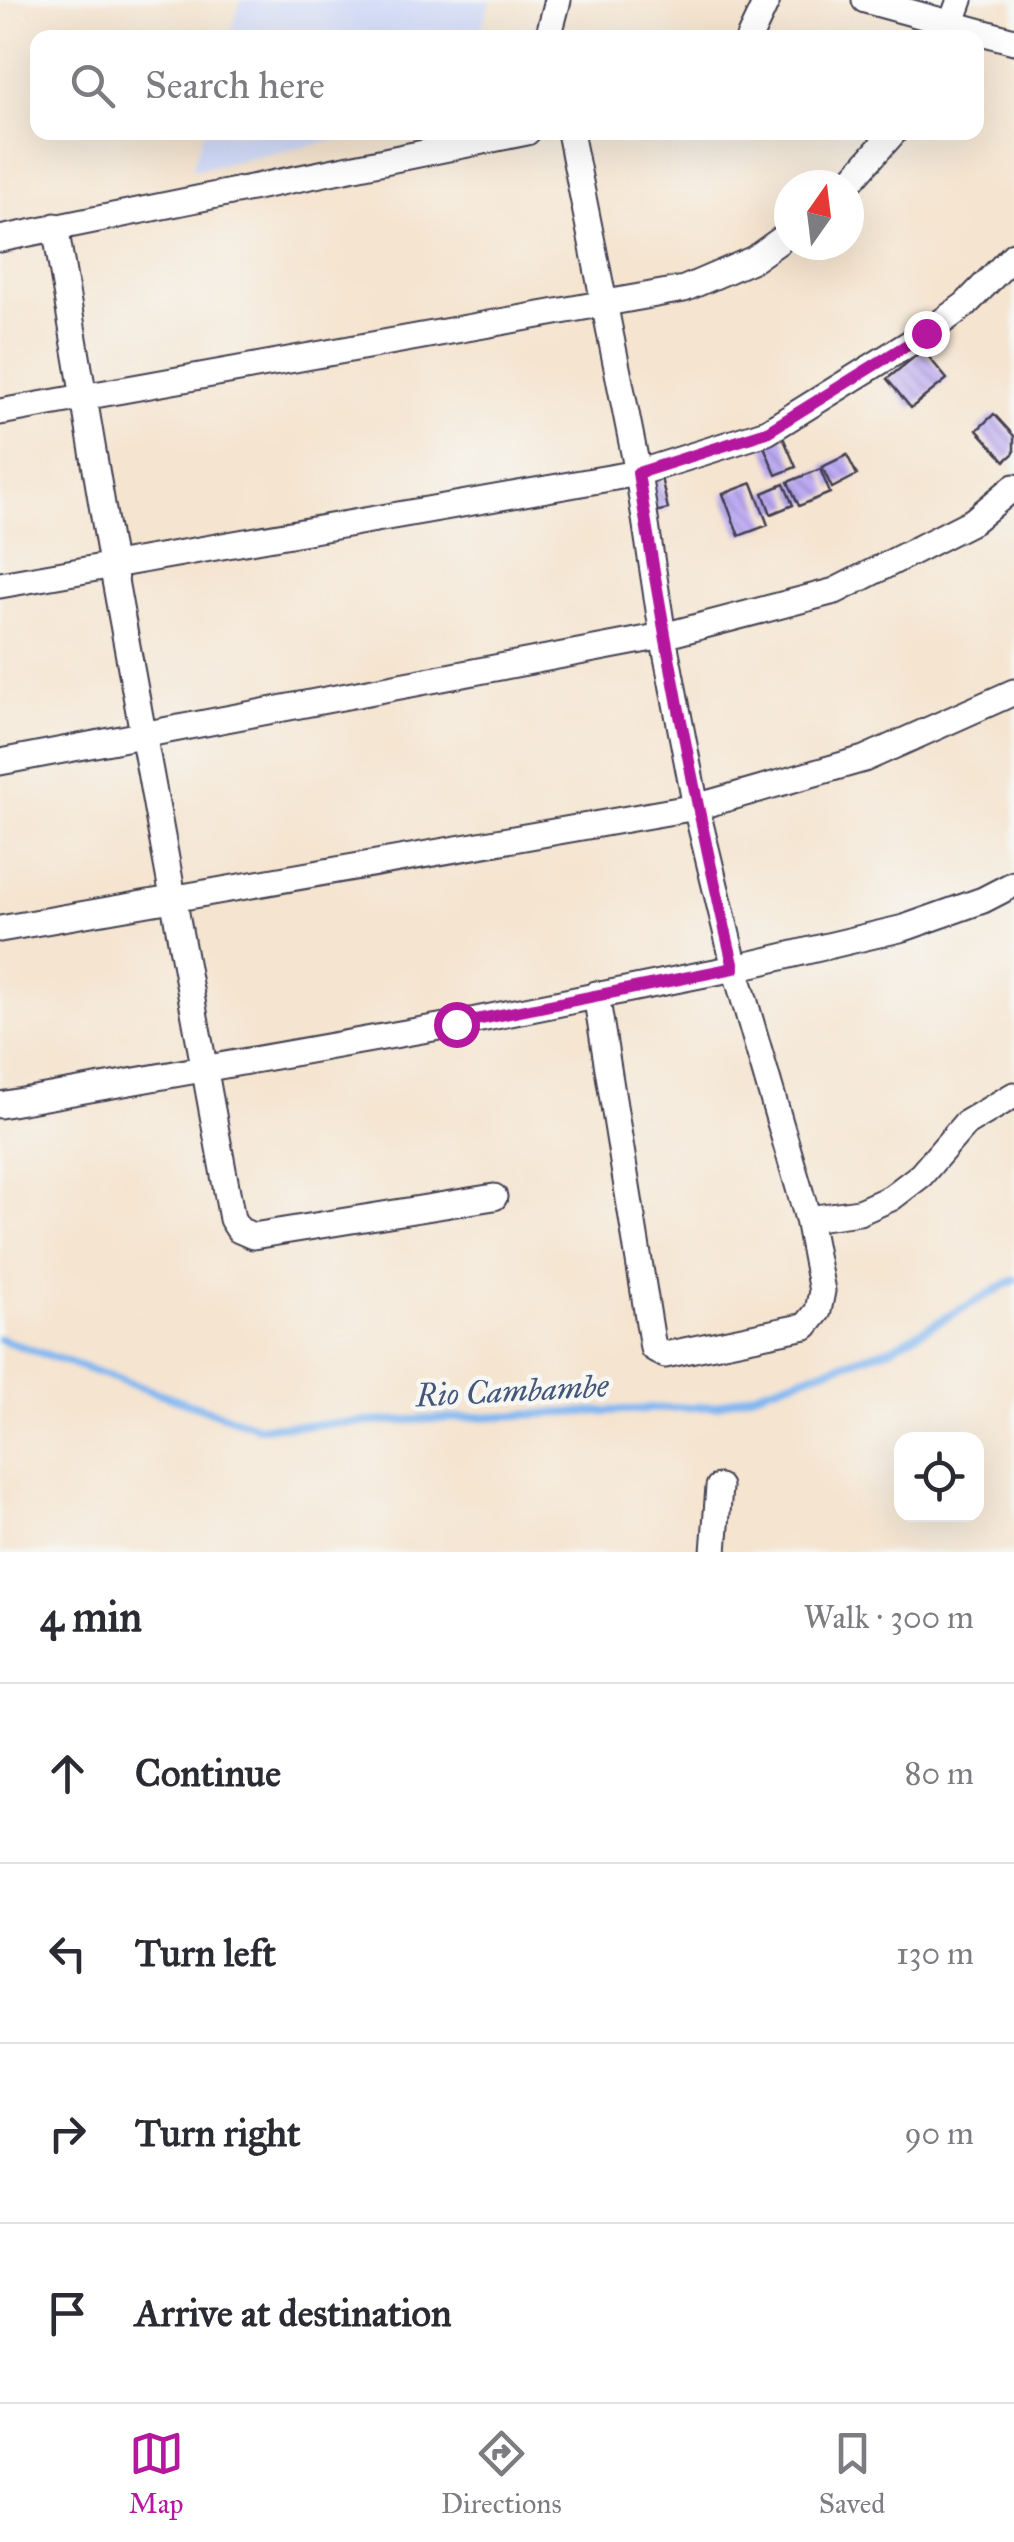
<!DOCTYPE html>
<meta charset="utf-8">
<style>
:root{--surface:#fff;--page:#f7f7f7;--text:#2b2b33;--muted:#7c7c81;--line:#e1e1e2;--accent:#b5179e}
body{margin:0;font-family:"IM FELL Great Primer",serif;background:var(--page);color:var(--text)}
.controls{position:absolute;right:30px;bottom:30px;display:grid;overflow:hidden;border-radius:20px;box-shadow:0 10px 40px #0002}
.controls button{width:90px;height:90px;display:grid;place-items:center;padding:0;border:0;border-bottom:2px solid var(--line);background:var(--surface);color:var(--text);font:50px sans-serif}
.compass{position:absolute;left:774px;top:170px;width:90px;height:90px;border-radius:50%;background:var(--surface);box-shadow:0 10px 40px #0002;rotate:14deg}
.stop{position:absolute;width:30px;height:30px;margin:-22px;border:8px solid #b5179e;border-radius:50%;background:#fff}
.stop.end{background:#b5179e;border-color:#fff;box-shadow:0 2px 10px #0008}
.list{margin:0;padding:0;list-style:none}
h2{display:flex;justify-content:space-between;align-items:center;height:130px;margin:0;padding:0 40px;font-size:42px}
h2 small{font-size:32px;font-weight:400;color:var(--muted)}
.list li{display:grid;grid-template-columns:65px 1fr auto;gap:30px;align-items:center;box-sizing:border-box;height:180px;padding:0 40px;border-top:2px solid var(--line)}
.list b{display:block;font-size:38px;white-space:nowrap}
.list em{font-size:32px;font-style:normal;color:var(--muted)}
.icon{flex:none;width:55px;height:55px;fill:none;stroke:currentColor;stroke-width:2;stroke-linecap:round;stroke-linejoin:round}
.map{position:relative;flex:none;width:1014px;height:1552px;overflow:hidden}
.search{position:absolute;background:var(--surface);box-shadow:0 10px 40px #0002;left:30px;right:30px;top:30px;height:110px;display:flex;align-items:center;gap:25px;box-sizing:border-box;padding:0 35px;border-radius:20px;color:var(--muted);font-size:38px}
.sheet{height:850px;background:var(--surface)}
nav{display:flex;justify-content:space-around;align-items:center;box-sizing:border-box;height:140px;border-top:2px solid var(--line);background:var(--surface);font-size:28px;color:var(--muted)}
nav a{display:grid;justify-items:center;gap:5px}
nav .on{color:var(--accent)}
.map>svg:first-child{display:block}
.built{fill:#d0daf9}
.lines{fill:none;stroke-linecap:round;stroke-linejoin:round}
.stream{stroke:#83b8f1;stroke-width:8}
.building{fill:url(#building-back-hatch)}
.street-casing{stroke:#423f51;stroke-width:29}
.street{stroke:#fff;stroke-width:25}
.route{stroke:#b5179e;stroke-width:12}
.labels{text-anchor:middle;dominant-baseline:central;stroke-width:9;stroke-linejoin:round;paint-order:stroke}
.water-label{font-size:32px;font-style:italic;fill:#44567b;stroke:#f6f6f2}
</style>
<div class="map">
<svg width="1014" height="1552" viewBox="0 0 1014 1552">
<defs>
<pattern id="building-back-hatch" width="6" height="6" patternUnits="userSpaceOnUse" patternTransform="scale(2.5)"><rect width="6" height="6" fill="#bdabf3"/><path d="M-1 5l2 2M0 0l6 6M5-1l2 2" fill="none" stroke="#998bc6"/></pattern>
</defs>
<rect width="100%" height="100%" fill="#f6f6f2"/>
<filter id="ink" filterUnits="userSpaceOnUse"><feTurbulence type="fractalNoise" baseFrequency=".01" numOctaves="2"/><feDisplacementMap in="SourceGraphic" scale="20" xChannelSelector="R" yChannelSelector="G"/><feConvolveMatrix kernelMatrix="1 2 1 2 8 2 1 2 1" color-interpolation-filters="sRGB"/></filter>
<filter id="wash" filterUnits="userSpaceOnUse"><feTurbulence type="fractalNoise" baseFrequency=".0048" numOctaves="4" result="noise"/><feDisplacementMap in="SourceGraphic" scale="40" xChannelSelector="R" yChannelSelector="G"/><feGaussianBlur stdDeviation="2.25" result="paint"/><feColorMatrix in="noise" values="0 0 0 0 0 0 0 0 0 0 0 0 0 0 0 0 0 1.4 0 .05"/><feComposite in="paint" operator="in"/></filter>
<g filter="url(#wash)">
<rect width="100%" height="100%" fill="#f5e4cf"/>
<path class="built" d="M241,0H491L479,37H230Z
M203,133V132L372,133L192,170Z"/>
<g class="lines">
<path class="stream" d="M0,1339L258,1427L715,1406L891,1348L1014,1280"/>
</g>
<g id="blocks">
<path class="building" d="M923,350L947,379L911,408L887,379Z
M994,414L1014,436V453L1005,461L977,430Z
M782,435L796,467L776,475L763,444Z
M847,455L857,475L832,488L822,467Z
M820,469L830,493L799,506L788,482Z
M661,477L668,509L655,512L648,480Z
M752,483L768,525L739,536L723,494Z
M784,484L793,505L771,514L763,493Z"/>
</g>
</g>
<g filter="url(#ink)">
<use href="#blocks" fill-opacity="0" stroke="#423f51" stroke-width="2.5"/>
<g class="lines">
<defs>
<path id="street" d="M865,0L1014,41
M548,38L558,0
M749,38L767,0
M946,38L960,0
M570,132L638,473L663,636L696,807L735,968L808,1219L822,1291L818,1311L806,1326L665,1355L653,1348L596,994
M847,185L894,132
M55,226L112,564L232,1219L239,1230L253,1236L494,1197
M0,239L527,132
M0,412L684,289L754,259L789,234
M0,585L638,473L767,432L926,333L965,305L1014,255
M0,762L663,636L835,591L973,521L1014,487
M0,929L696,807L864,759L1014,692
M0,1105L456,1024L735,968L904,928L983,900L1014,884
M808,1219L859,1212L891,1198L921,1175L965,1124L1014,1095
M714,1552L719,1487"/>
</defs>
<use href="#street" class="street-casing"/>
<use href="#street" class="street"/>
</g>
</g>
<g class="lines" filter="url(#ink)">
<path class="route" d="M456,1024L734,968C695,804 664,640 638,473L767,432L926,333"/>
</g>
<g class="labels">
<g class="water-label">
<text transform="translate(512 1391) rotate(-3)">Rio Cambambe</text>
</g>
</g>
</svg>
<div class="controls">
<button><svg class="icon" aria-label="locate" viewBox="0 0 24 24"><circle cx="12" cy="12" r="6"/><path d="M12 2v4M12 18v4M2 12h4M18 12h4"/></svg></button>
</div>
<svg class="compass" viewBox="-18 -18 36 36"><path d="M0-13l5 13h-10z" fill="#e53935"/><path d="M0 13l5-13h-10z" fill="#7c7c81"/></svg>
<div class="stop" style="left:456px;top:1024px"></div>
<div class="stop end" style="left:926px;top:333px"></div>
<div class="search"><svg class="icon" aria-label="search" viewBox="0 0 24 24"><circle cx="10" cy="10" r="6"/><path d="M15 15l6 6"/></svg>Search here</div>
</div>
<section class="sheet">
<h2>4 min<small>Walk · 300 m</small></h2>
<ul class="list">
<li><svg class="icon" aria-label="ahead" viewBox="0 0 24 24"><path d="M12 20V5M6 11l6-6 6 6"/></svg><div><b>Continue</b></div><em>80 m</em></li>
<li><svg class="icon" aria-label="left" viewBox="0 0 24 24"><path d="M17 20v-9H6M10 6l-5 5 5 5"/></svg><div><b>Turn left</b></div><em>130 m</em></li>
<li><svg class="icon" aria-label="right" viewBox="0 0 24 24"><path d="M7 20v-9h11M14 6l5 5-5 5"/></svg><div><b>Turn right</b></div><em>90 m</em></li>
<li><svg class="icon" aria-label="arrive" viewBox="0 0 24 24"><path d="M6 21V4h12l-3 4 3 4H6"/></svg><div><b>Arrive at destination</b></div></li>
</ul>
</section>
<nav>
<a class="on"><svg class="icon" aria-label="map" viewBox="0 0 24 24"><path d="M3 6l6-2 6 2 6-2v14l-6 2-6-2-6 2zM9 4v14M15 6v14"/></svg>Map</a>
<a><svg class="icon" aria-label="directions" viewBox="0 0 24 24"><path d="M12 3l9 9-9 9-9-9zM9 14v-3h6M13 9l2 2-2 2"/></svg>Directions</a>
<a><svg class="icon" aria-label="saved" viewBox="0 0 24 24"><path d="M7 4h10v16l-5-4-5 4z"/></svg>Saved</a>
</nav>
